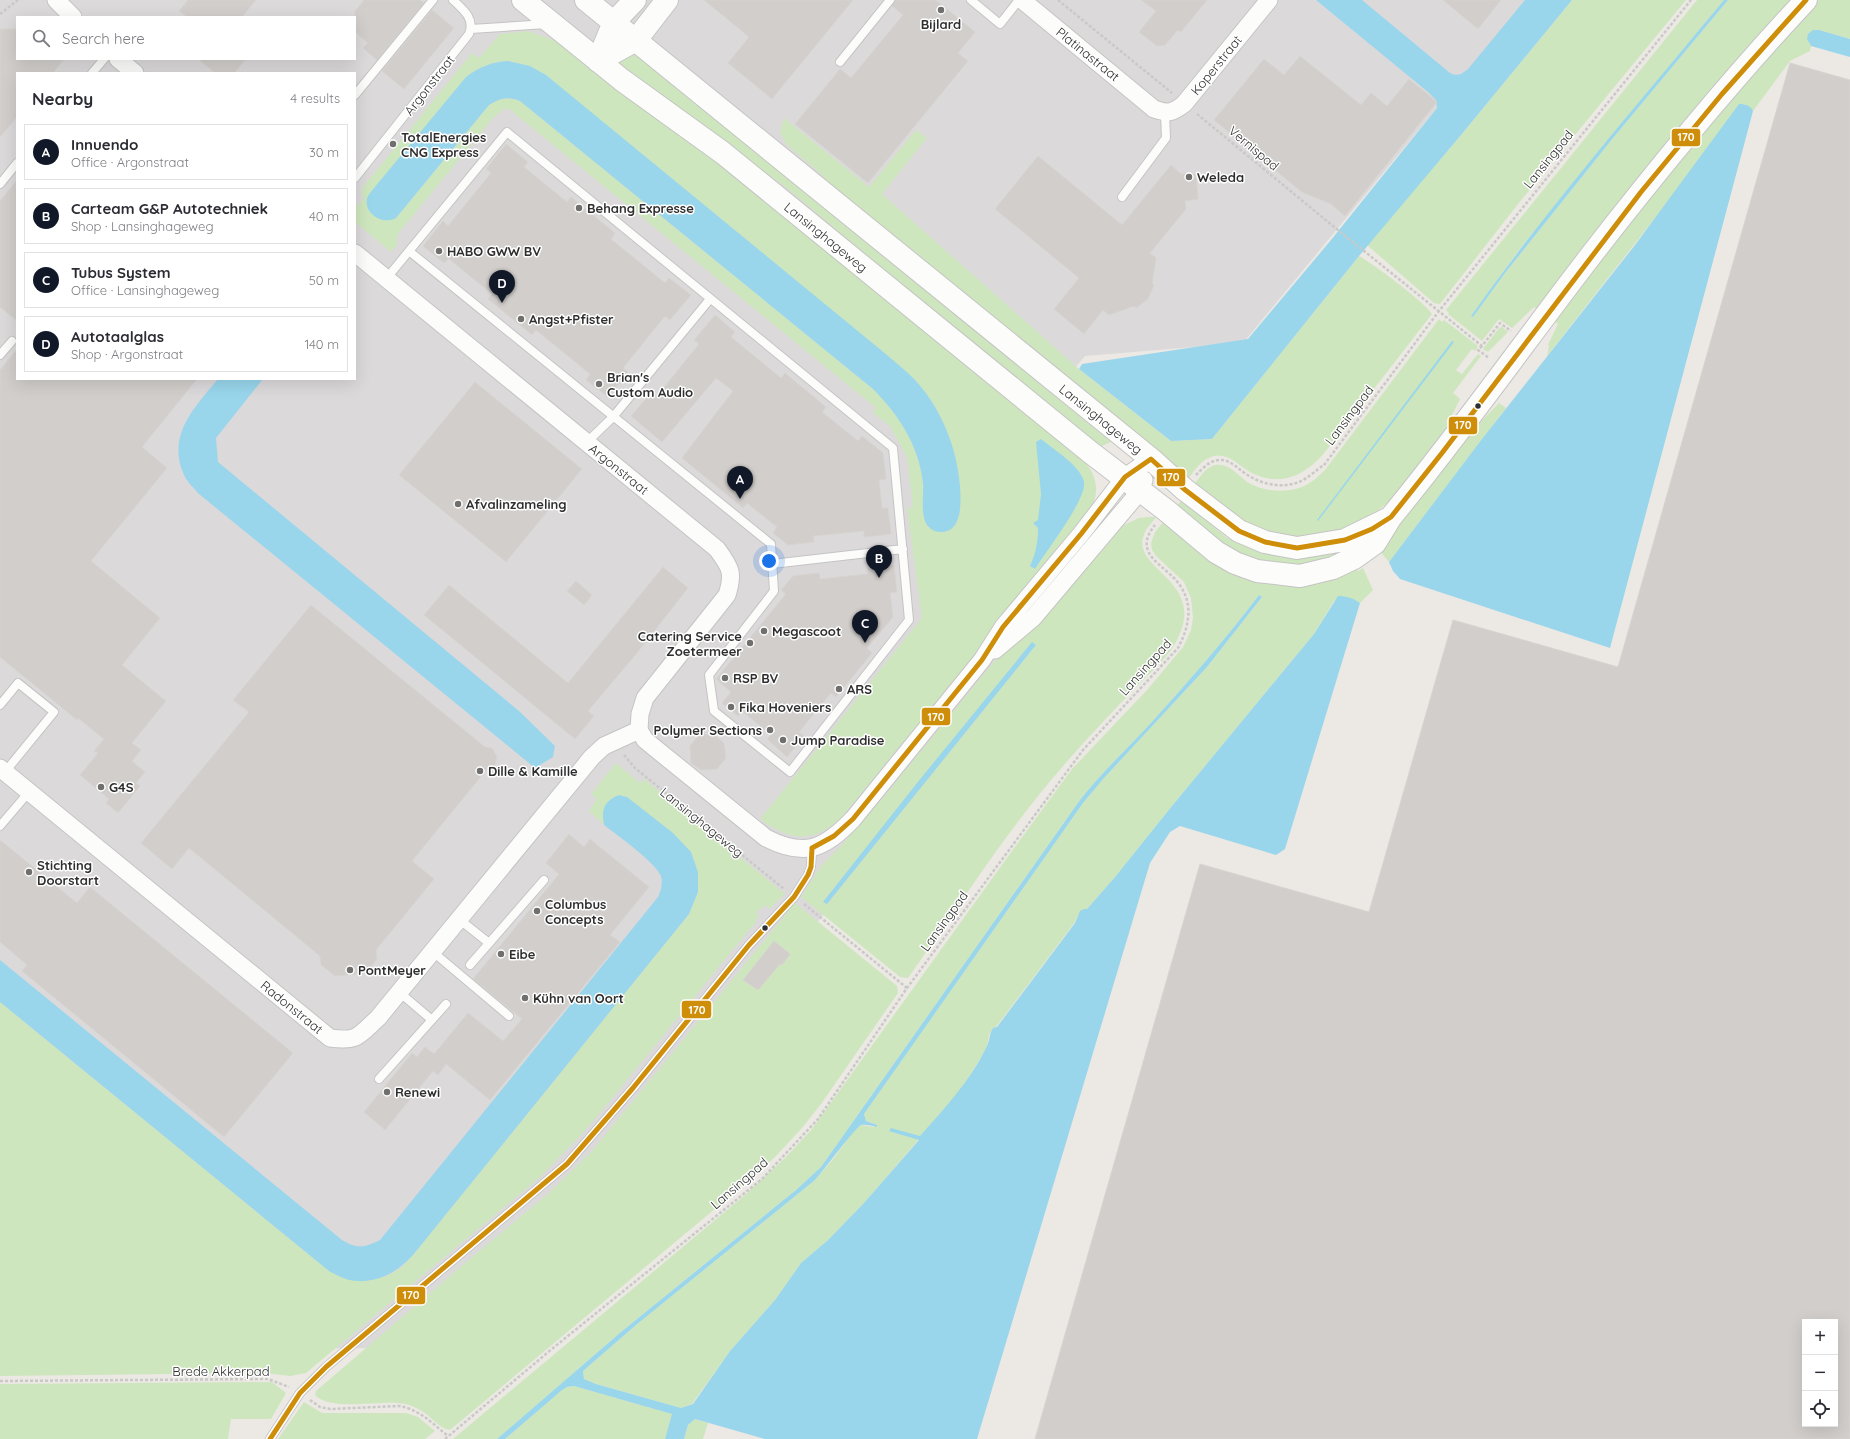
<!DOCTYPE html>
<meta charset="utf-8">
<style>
:root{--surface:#fff;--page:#f2f2f3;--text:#2b2b33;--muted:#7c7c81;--line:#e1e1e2;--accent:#111827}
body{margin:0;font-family:Quicksand,sans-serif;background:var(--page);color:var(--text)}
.controls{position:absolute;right:12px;bottom:12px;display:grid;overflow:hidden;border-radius:0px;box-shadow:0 4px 16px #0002}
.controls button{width:36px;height:36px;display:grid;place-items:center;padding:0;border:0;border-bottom:1px solid var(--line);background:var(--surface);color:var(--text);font:20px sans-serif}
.you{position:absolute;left:769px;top:561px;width:14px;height:14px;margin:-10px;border:3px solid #fff;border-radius:50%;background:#1a73e8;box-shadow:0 0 0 6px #1a73e833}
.badge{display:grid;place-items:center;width:26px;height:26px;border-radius:50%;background:var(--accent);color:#fff;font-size:13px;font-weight:700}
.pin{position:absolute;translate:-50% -33px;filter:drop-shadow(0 1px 2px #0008)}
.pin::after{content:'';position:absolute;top:21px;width:14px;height:12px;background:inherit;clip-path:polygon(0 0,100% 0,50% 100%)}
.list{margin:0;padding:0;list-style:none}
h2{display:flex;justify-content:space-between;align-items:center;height:52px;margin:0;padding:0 16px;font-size:17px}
h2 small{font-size:13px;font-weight:400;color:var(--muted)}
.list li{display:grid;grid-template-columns:26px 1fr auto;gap:12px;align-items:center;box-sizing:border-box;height:56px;margin:0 8px 8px;padding:0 8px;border:1px solid var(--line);border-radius:0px}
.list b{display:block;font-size:15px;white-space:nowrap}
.list p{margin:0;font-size:13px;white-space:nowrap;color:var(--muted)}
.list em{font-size:13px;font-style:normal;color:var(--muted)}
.icon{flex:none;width:22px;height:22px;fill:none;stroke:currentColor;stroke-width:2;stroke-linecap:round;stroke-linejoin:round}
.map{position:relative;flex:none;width:1850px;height:1439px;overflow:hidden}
.search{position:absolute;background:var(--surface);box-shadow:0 4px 16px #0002;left:16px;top:16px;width:340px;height:44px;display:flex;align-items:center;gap:10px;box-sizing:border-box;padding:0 14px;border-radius:0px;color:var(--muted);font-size:15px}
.panel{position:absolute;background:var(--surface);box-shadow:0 4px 16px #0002;left:16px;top:72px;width:340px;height:308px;border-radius:0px}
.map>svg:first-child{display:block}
.industrial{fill:#dcd9db;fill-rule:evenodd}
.green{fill:#cee6be;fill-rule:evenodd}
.water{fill:#99d6ec}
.building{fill:#d1cecb;stroke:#d7d4d0;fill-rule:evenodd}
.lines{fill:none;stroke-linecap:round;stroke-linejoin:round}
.lane-casing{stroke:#c5c4c5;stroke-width:10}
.street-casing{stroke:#c5c4c5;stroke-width:19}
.secondary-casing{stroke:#c5c4c5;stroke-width:24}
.path{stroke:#c9c9c8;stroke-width:2.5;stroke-dasharray:3 2;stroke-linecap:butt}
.lane{stroke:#fcfcfb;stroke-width:8}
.street{stroke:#fcfcfb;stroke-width:17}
.secondary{stroke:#fcfcfb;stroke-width:22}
.bus-1-casing{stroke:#fff;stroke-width:8}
.bus-1{stroke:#cf8e09;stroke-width:5}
.poi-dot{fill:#706f6e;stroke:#fff;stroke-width:1.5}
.bus-dot{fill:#2e2e2e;stroke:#fff;stroke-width:1.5}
.labels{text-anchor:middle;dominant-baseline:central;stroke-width:3;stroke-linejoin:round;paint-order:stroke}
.poi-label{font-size:13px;font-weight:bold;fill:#2e2e2e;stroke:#fff;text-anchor:start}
.street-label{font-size:13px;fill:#2e2e2e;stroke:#fff}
.line-badge{stroke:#fff;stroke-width:1.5}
.badge-label{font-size:11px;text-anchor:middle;font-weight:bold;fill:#fff}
</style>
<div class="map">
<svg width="1850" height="1439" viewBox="0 0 1850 1439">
<rect width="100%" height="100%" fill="#ece8e4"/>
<path class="industrial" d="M0,0H1526L1243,343L1085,356L1018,436L1029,664L691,1076L381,1348L0,1350ZM17,17H355V59H17ZM17,73H355V379H17Z"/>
<path class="green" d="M1572,0H1686L1518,204L1440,304L1434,303L1367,245L1461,135Z
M1697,0H1724L1576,180L1519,250L1471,316L1473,317L1505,273L1613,138L1728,0H1793L1761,32L1538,310L1534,307L1512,328L1499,319L1482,341L1448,314L1449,313L1446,310Z
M1819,0H1850V39L1819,30L1809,43L1811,46L1810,51L1790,61L1753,111L1744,104L1547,356L1549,346L1548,345L1558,324L1554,321L1692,141Z
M528,31L564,44L687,137L1085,462C1102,483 1098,501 1083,522L841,818C813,844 789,841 760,819L922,618L907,508L913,507L907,457L890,426L872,412L876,408L509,109H504L493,118L397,235V245L391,252L355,222V209L364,198L361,194L363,187L472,53L479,58L500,34ZM508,61L530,66L916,381L933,403L945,426L960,493L959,516L949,531C941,533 932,532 927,525C920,514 924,497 923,485C920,447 899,415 873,389L520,101C508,96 500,98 489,105L396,218L367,199L466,77C479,67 492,62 508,61Z
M635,52L1111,442L1097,448L788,189L616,62Z
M784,118L869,187L916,130L927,138L882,194L1079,369L1171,441L1212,439L1359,256C1371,262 1427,304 1432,314L1325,452C1305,476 1280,488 1250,472C1236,464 1226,450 1209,458C1199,462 1192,474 1186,482L846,202L823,176L786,144L780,132Z
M1439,319L1442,322L1444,320L1478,346L1475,351L1472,349L1456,370L1462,374L1478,354L1481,356L1453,393L1460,399L1441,437L1395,497L1370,517L1353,526L1330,534L1290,537L1250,527L1193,486C1198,479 1204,470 1212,466C1228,460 1238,476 1249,483C1267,493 1294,494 1311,482C1316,479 1320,474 1325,470Z
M1502,327L1508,332L1488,352L1483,349L1499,328Z
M1499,403L1506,408L1389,562L1378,549L1463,440Z
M1182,500L1227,538L1257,549L1348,546L1349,553L1291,568L1258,563L1218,545L1174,509Z
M1148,517H1156C1152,523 1146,528 1144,535C1130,570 1208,580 1177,640C1169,656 1153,670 1140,683C1114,710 1088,737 1064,765C1006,831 959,906 908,978L900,977L801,897L822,865L841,846L882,799L1001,653L1050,611L1124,525L1139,518ZM1036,645L827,904L823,902L1026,649Z
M1165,520L1219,563L1354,567L1358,571L1363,568L1373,590L1360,603L1355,600L1334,601L1314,634L1172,806L1115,877L1087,909L1078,915L1075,922L996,1027L993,1028L989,1035L987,1047L959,1093L863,1204L828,1240L801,1263L775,1300L730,1351L692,1404L681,1408L596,1384L584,1379L583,1371L636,1325L815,1180L834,1158L855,1129L861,1125L874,1127L877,1125L866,1121L864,1114L872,1102L1083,803L1104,778L1207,667L1262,597L1259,595C1225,640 1188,682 1150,724C1127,749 1101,773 1080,800L821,1167L796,1190L621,1332L497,1439H453L745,1195L785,1158L812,1129L1004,862L1072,769L1148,689L1183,647L1191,630L1193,618L1191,598L1184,582L1156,556L1152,550L1151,543L1155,532Z
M616,763L640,783L644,779L785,894L769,909L766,905L756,912L759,917L755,920L757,922L748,931L600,1113L579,1137L539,1178L306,1373L290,1376L266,1373L0,1376V1002L329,1271L348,1279L385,1277L402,1267L413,1255L689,914L698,892L603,818L604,825L589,811L597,799L591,794Z
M795,903L897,986L898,993L821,1104L802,1128L775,1157L740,1188L450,1430C439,1429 430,1415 420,1410C413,1406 405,1403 397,1403C376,1401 330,1411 315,1395L316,1391L472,1257L549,1193L592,1151Z
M272,1382L286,1393L271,1419H231L228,1439H0V1384Z
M574,1386L673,1414L665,1439H505L561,1391L567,1387Z
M304,1402L322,1413H406L418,1417L435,1431L425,1439H278Z
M695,1419L708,1423L703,1439H684L688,1425Z"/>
<path class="water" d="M1316,0H1362L1450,73C1457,77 1462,74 1468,69L1525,0H1572L1461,135L1359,256L1212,439L1171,441L1079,369L1082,364L1248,339L1331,240L1437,108L1436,100L1428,92Z
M1724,0H1728L1613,138L1505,273L1473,317L1471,316C1549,206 1638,104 1724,0Z
M1813,30H1819L1850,39V57L1811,46L1807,39L1808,34Z
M508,61L530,66L546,75L887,355C897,364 908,372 916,381C942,410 957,448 960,486C961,501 963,533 940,532C935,532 930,529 927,525C920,514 924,496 923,483C919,446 899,415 873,389L520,101C508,96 500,98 489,105L396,218C383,225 364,214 367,199C367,196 372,191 374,188L466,77C479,67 492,62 508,61Z
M1739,104C1744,104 1751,105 1753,111L1610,648L1400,579L1393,571L1389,562L1482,439L1635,245Z
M1452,341L1454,342L1318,521L1317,520Z
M218,379H263L216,438L218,462L519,711L555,746L553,757L535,768L199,494C194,488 187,482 184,475C166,435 195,407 218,379Z
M1041,439C1053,449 1081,466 1084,482C1087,499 1045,553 1035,569L1030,566C1036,553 1038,542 1038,528L1033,523L1038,520L1041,494L1036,442Z
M1259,595L1262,597L1207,667L1104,778L1083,803L864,1114L866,1121L877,1125V1127C872,1126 866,1124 861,1125C856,1127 823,1171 815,1180L636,1325L583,1371L584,1379L596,1384L681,1408L693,1404L730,1351L775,1300L801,1263L828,1240L863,1204L919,1140L889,1131L891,1128L920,1136C945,1108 969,1082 986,1048C990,1041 989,1034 993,1028L997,1027L1075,923L1080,911L1084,909H1087L1115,877L1172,806L1314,634L1338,596C1346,596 1353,598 1360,603L1285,849L1276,855L1180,826L1170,832L1150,863L977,1439H765L695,1419L688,1425L684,1439H665L672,1414L574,1386L567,1387L561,1391L505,1439H497L621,1332L796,1190L821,1167L1080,800C1101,773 1127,749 1150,724C1188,682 1225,640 1259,595Z
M1032,642L1036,645L827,904L823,902L917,783Z
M619,795L627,797L673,833L691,852L698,872V892L689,914L413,1255C397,1273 374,1285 349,1280C342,1278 335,1274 329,1271L0,1002V960L342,1240C357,1249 364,1248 380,1240L658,897C661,891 663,883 661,876C655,862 617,835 604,825C601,809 604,801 619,795Z"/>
<path class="building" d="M188,0H256L242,17H187L179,11Z
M364,0H420L424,3L377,60L363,48L368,43L355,32V11Z
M704,0H853L772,99L728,63L749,37Z
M895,0H936L975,32L958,53L968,61L868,183L795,124L840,69L851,78L903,15L892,6Z
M1141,0H1207L1181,32L1178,30L1165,45L1157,46L1139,32L1156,11Z
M1443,0H1501L1478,29Z
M432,10L454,28L404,89L382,71Z
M0,29H17V59H64L53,73H17V117L0,137Z
M1300,56L1361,105L1371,93L1387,106L1409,79L1437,102L1345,216L1331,204L1302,192L1214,120L1264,59L1284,75Z
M198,59H246L234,73H215Z
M1790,63L1850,80V1439H1035L1200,864L1369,912L1453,620L1618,667ZM1805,1322H1835V1424H1805Z
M506,144L528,162L524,167L567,202L571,197L615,233L611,239L665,283L669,278L691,295L670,320L665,316L623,368L628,372L608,397L586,380L590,374L536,330L532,335L488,299L492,294L449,259L444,263L423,246L443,221L448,226L491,173L486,169Z
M1038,156L1122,225L1171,165L1181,174H1196L1198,199L1185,201L1186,209L1150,253L1156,258L1152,284L1154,285L1148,299L1136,308L1134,306L1109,315L1103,310L1084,334L1054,309L1079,278L995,209Z
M17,180V321L0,307V201Z
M715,315L735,332L731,337L781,378L785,373L826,407L822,412L858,441L862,436L883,453L886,479L879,480L882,508H888L891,534L864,537V531L813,536L814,542L788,545L773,533L777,527L747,503L743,508L682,458L733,391L716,378L662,442L631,416L652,392L657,396L699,344L694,340Z
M17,349V379H197L142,447L167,468L91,561L160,618L122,665L166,701L132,743L141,750L132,761L145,772L136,783L140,786L118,813L106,803L109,799L80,775L98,753L94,751L104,739L78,718L77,720L0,657V370Z
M475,382L582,469L506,562L399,475Z
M894,565L897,592L890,593L893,617L867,648L872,653L836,697L831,693L799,732L804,736L787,757L767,739L771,735L742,711L738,716L722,703L731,692L716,679L786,594L781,590L793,576L819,573L820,579L868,574L867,568Z
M663,567L688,588L637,653L588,711L594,716L575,739L424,615L449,585L568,683Z
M576,581L592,595L584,605L567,591Z
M311,605L485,747L492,748L497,757L495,765L487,769L412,861L434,879L376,950L377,959L366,973L335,976L321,965L320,956L189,848L172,869L141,843L249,712L233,700Z
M713,734L724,743L726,758L717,769L701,770L691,763L690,746L699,735Z
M569,834L584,847L590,839L649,887L610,935L620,942L490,1100L446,1064L438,1075L433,1071L385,1130L364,1112L412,1053L417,1057L425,1047L434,1054L468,1013L503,1041L522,1019L473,979L559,874L546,863Z
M0,840L77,903L90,887L293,1053L224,1137L22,971L27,965L0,942Z
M774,941L790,954L782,965L780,964L758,990L743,980Z"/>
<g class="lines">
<defs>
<path id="lane" d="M971,0L1000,24L1019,0
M471,29L547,24
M840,62L890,0
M92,73L104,59
M355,95L433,0
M355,178L469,34C475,19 464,10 453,0
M0,184L17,163
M1122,197L1166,138L1165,113
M386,279L507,132L893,448L909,620L790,772L714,711L709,675L774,591L771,544L409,251
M0,355L12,341
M587,442L613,417L710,299
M772,564L903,549
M0,705L18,683L54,712L5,772
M0,826L29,792
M460,920L489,943
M433,952L509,1016
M470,965L544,880
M399,992L432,1020
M379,1079L446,1004
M270,1439L300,1393L326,1367L567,1164L633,1088L749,945L794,897L808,875L811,867L812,848"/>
<path id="street" d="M56,0L73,17
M1022,0L1154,109C1169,114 1172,113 1184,104L1269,0
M118,59L135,73
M355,253L717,549C731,568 734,573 727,595L645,698L640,714L639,730
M995,650L1033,618L1141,490L1144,480
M639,730L645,740L766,838C805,858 824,849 853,819L982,660L1003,627L1081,534L1125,477L1151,459
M0,768L330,1038C358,1042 358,1036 378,1018L592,757L604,746L639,730"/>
<path id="secondary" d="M523,0L622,80L723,153L1090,452L1167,511L1216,552L1235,563L1257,571L1300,576L1333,568L1354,558L1375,543L1391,517C1460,433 1523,344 1589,258C1658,169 1729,82 1806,0
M586,0L1151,459L1184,489L1239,531L1265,542L1297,548L1345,540L1390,518
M598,61L636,40L667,0
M598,61L614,22L635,0"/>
</defs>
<use href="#lane" class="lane-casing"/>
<use href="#street" class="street-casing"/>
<use href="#secondary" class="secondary-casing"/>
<path class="path" d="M1058,0L1172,93
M0,14L18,0
M1197,114L1333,226L1482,346L1500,323L1511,331
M1482,346L1478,350L1489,358
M1196,475C1203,468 1211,459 1222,460C1232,461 1238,469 1246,474C1261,484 1281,489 1299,482C1307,479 1316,470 1324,465L1439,311L1691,0
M624,755L635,768L784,889
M804,904L907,988
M0,1381L268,1379L289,1387
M310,1400L320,1407L330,1409L399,1406C419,1409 433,1424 448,1436
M445,1439L553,1348L762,1179L818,1119L907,988L1083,750L1178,648C1188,629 1194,607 1181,587C1168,565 1130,556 1155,525"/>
<use href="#lane" class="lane"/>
<use href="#street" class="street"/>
<use href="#secondary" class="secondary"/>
<defs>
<path id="bus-1" d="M812,848L834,836L853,819L982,660L1003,627L1081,534L1125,477L1151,459L1184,489L1239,531L1265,542L1297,548L1345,540L1372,529L1391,517L1442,453L1641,192L1722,94L1806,0
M270,1439L300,1393L326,1367L567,1164L633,1088L749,945L794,897L808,875L811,867L812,848"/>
</defs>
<use href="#bus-1" class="bus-1-casing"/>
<use href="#bus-1" class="bus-1"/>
</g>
<g class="poi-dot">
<circle cx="941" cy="10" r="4"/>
<circle cx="393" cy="144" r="4"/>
<circle cx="1189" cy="177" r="4"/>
<circle cx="579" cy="208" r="4"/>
<circle cx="439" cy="251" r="4"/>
<circle cx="521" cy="319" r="4"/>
<circle cx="599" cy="384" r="4"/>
<circle cx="458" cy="504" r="4"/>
<circle cx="764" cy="631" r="4"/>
<circle cx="750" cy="643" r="4"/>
<circle cx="725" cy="678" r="4"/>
<circle cx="839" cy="689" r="4"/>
<circle cx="731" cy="707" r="4"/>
<circle cx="770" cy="730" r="4"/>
<circle cx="783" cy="740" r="4"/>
<circle cx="480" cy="771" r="4"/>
<circle cx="101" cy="787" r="4"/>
<circle cx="29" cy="872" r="4"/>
<circle cx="537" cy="911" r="4"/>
<circle cx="501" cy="954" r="4"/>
<circle cx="350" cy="970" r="4"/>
<circle cx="525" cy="998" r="4"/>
<circle cx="387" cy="1092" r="4"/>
</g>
<g class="bus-dot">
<circle cx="1478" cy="406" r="3.5"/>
<circle cx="765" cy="928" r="3.5"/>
</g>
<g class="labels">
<g class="poi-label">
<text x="941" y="24" text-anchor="middle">Bijlard</text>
<text x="401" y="137">TotalEnergies<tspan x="401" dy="15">CNG Express</tspan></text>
<text x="1197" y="177">Weleda</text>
<text x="587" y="208">Behang Expresse</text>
<text x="447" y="251">HABO GWW BV</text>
<text x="529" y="319">Angst+Pfister</text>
<text x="607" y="377">Brian's<tspan x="607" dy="15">Custom Audio</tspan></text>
<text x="466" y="504">Afvalinzameling</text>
<text x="772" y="631">Megascoot</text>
<text x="742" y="636" text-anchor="end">Catering Service<tspan x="742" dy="15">Zoetermeer</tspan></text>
<text x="733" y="678">RSP BV</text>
<text x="847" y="689">ARS</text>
<text x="739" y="707">Fika Hoveniers</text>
<text x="762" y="730" text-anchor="end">Polymer Sections</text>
<text x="791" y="740">Jump Paradise</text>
<text x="488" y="771">Dille &amp; Kamille</text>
<text x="109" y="787">G4S</text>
<text x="37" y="865">Stichting<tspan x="37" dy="15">Doorstart</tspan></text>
<text x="545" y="904">Columbus<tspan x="545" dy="15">Concepts</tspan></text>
<text x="509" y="954">Eibe</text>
<text x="358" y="970">PontMeyer</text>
<text x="533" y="998">Kühn van Oort</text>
<text x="395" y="1092">Renewi</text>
</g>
<g class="street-label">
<text transform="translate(1088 54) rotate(39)">Platinastraat</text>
<text transform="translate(1216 65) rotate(-51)">Koperstraat</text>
<text transform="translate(429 85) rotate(-52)">Argonstraat</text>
<text transform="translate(1254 148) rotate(40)">Vernispad</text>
<text transform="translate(1548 159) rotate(-51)">Lansingpad</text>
<text transform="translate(826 237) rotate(39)">Lansinghageweg</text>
<text transform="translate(1349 415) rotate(-53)">Lansingpad</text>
<text transform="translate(1101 419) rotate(39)">Lansinghageweg</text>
<text transform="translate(619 469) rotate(39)">Argonstraat</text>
<text transform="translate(1145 667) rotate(-48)">Lansingpad</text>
<text transform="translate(702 822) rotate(39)">Lansinghageweg</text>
<text transform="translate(944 921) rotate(-54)">Lansingpad</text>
<text transform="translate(292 1007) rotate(39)">Radonstraat</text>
<text transform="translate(739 1183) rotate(-41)">Lansingpad</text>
<text x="221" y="1371">Brede Akkerpad</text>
</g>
</g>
<g class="line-badge">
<rect x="1671" y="128" width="30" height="19" rx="4" fill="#cf8e09"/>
<rect x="1448" y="416" width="30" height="19" rx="4" fill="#cf8e09"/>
<rect x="1156" y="468" width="30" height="19" rx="4" fill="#cf8e09"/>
<rect x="921" y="707" width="30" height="19" rx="4" fill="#cf8e09"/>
<rect x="681" y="1000" width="31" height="19" rx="4" fill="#cf8e09"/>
<rect x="396" y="1286" width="30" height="19" rx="4" fill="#cf8e09"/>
</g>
<g class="badge-label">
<text x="1686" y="141">170</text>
<text x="1463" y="429">170</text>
<text x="1171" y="481">170</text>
<text x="936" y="721">170</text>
<text x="697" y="1014">170</text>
<text x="411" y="1299">170</text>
</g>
</svg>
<div class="controls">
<button>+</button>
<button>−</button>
<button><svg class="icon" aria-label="locate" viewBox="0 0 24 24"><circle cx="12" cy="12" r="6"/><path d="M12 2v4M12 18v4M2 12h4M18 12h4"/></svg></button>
</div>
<div class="you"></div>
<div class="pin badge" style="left:740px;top:499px">A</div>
<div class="pin badge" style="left:879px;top:578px">B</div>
<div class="pin badge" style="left:865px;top:643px">C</div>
<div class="pin badge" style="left:502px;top:303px">D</div>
<div class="search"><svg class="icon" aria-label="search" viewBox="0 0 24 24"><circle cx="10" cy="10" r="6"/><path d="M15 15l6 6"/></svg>Search here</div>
<section class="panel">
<h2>Nearby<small>4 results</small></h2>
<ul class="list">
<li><span class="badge">A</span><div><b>Innuendo</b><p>Office · Argonstraat</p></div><em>30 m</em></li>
<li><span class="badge">B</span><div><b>Carteam G&amp;P Autotechniek</b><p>Shop · Lansinghageweg</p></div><em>40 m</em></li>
<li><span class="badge">C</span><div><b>Tubus System</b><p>Office · Lansinghageweg</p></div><em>50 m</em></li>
<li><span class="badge">D</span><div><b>Autotaalglas</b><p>Shop · Argonstraat</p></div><em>140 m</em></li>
</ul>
</section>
</div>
